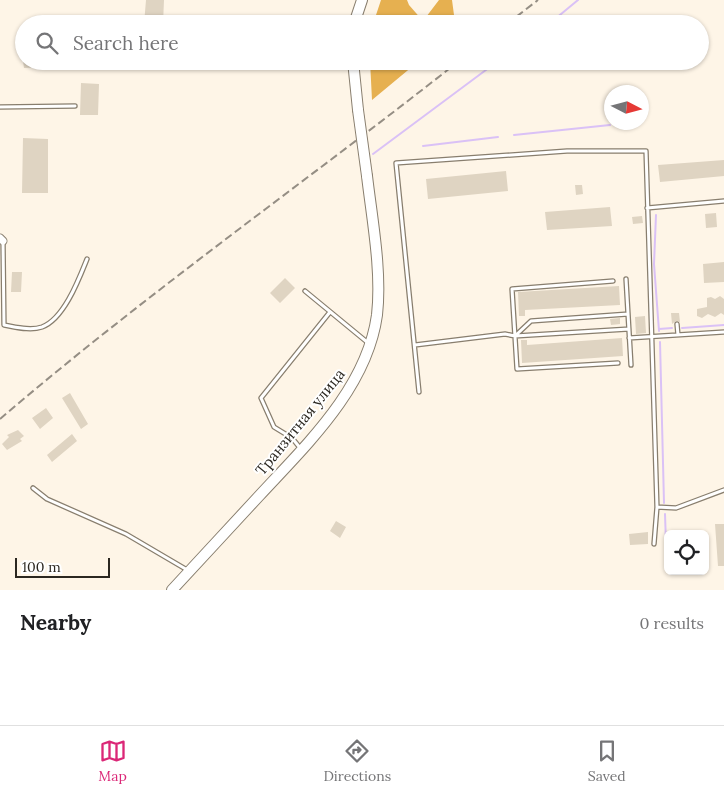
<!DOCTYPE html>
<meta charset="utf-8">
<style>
:root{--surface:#fff;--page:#f2f2f2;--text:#202124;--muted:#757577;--line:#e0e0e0;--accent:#db2777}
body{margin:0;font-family:Lora,serif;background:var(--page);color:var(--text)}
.controls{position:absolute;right:15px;bottom:15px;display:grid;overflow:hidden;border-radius:8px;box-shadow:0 1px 4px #0004}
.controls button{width:45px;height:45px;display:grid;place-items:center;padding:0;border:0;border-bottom:1px solid var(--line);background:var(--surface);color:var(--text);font:25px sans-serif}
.compass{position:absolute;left:604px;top:85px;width:45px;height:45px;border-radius:50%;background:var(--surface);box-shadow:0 1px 4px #0004;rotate:96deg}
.scale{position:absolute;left:15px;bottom:12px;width:95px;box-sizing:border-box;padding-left:5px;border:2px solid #2b2720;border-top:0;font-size:14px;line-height:18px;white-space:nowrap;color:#2b2720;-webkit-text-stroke:4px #fff;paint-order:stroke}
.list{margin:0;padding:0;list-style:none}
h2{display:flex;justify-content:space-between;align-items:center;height:65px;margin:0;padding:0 20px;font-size:21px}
h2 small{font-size:16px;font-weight:400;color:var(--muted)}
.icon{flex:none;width:28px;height:28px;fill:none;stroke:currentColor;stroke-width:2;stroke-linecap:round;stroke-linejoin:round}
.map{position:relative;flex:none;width:724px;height:590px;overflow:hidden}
.search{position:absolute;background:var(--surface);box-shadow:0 1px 4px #0004;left:15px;right:15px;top:15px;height:55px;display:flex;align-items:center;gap:12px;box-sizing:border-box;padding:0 18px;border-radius:28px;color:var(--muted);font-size:19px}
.sheet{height:135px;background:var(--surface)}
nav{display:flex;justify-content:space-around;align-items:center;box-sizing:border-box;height:70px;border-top:1px solid var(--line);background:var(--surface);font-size:14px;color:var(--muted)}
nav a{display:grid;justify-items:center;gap:2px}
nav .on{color:var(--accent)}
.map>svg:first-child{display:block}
.forest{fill:#e6b050}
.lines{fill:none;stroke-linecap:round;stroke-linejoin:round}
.stream{stroke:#dac1f6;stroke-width:2}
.building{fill:#dfd4c2}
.service-casing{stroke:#887e6e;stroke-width:5.5}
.minor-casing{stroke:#887e6e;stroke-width:9}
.secondary-casing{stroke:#887e6e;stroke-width:12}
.service{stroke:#fff;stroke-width:3}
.minor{stroke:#fff;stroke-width:7}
.secondary{stroke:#fff;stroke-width:10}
.rail{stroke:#958e84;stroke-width:2;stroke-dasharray:8 4;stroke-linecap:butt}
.secondary-bridge-casing{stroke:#887e6e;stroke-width:12;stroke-linecap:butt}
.secondary-bridge{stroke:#fff;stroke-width:10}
.labels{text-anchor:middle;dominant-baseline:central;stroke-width:4;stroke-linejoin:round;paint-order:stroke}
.street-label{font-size:15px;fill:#2b2720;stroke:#fff}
</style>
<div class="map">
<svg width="724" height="590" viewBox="0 0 724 590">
<rect width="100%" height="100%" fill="#fef5e7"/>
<path class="forest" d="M381,0H407L409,5L423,21L439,0H452L454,15L452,24H373Z
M370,61H419L372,100Z"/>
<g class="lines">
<path class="stream" d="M549,24L578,0
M514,135L610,125
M423,146L498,137
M373,154L498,61
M656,215L654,264L659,331
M682,328L724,325
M659,329L672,328
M660,342L664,503
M665,514L666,544"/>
</g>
<path class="building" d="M146,0H164L163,24H144Z
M23,61H46L47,67L24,68Z
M81,83L99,84L98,115H80Z
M23,138L48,139V193H22Z
M724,160V176L660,182L658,165Z
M506,171L508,191L428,199L426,179Z
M575,185H582L583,194L576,195Z
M610,207L612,226L547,230L545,212Z
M716,213L717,227L706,228L705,214Z
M642,216L643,223L633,224L632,217Z
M724,262V282L704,283L703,264Z
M12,272H22L21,292H11Z
M285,278L295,288L280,303L270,293Z
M619,286L620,305L525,310V316H519L518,292Z
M720,296L724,299V315L721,313L715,317L708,314L702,318L697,316V309L707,307V298L711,297L715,299Z
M671,313H679L680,322L676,321L672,324Z
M645,316L646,333L636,334L635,317Z
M620,318V324L611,325L610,319Z
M622,338L623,356L522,363L521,340H527V345Z
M70,393L88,424L81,429L62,398Z
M46,408L53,418L40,429L32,418Z
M18,430L24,436L20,439L22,441L7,450L2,444L9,437L7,435Z
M72,434L77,441L52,462L47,455Z
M336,521L346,527L340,538L330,531Z
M715,524H724V566H718Z
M648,532V544L630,545L629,534Z"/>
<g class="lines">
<defs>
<path id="service" d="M0,107L75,106
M647,208L724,201
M3,242L4,325C16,327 30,331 42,327C64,319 79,279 87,259
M626,279L631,365
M613,281L512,289L517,369L618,363
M305,291L367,342
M677,324L678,335
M515,336L531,321L628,314
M629,338L724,332
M415,345L505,334L515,336L629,329
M419,392L396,163L567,151H646L657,507L654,544
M301,449L292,438L274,427L261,398L330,312
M33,488L47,499L126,534L189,571
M657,507L676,508L724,490"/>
<path id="minor" d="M0,238L3,241"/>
<path id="secondary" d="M354,24L362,0
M353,61L358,110
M172,590C201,559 230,527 259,496C307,444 367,388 377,315C382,271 372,219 367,176"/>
</defs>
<use href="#service" class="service-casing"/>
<use href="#minor" class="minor-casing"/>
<use href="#secondary" class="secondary-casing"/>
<use href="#service" class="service"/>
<use href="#minor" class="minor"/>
<use href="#secondary" class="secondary"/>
<path class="rail" d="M507,24L538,0
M0,419C147,293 307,181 459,61"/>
<defs>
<path id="secondary-bridge" d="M358,110L367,176"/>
</defs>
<use href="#secondary-bridge" class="secondary-bridge-casing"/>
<use href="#secondary-bridge" class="secondary-bridge"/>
</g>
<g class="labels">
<g class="street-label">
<text transform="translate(300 422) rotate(-51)">Транзитная улица</text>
</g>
</g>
</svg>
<div class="controls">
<button><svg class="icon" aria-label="locate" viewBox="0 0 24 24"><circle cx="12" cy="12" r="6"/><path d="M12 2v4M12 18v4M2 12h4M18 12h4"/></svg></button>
</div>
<svg class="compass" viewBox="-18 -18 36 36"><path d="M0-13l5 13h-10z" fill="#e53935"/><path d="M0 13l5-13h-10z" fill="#757577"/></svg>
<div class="scale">100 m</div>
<div class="search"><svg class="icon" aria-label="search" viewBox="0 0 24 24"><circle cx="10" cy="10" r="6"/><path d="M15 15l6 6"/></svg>Search here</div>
</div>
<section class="sheet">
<h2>Nearby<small>0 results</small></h2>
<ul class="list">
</ul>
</section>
<nav>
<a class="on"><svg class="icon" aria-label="map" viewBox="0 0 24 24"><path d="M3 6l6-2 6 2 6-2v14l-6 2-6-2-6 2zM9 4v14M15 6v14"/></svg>Map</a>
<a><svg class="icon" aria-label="directions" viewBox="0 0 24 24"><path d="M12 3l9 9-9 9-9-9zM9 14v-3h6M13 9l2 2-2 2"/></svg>Directions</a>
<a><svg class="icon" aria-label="saved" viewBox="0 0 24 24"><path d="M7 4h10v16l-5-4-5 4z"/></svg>Saved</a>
</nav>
